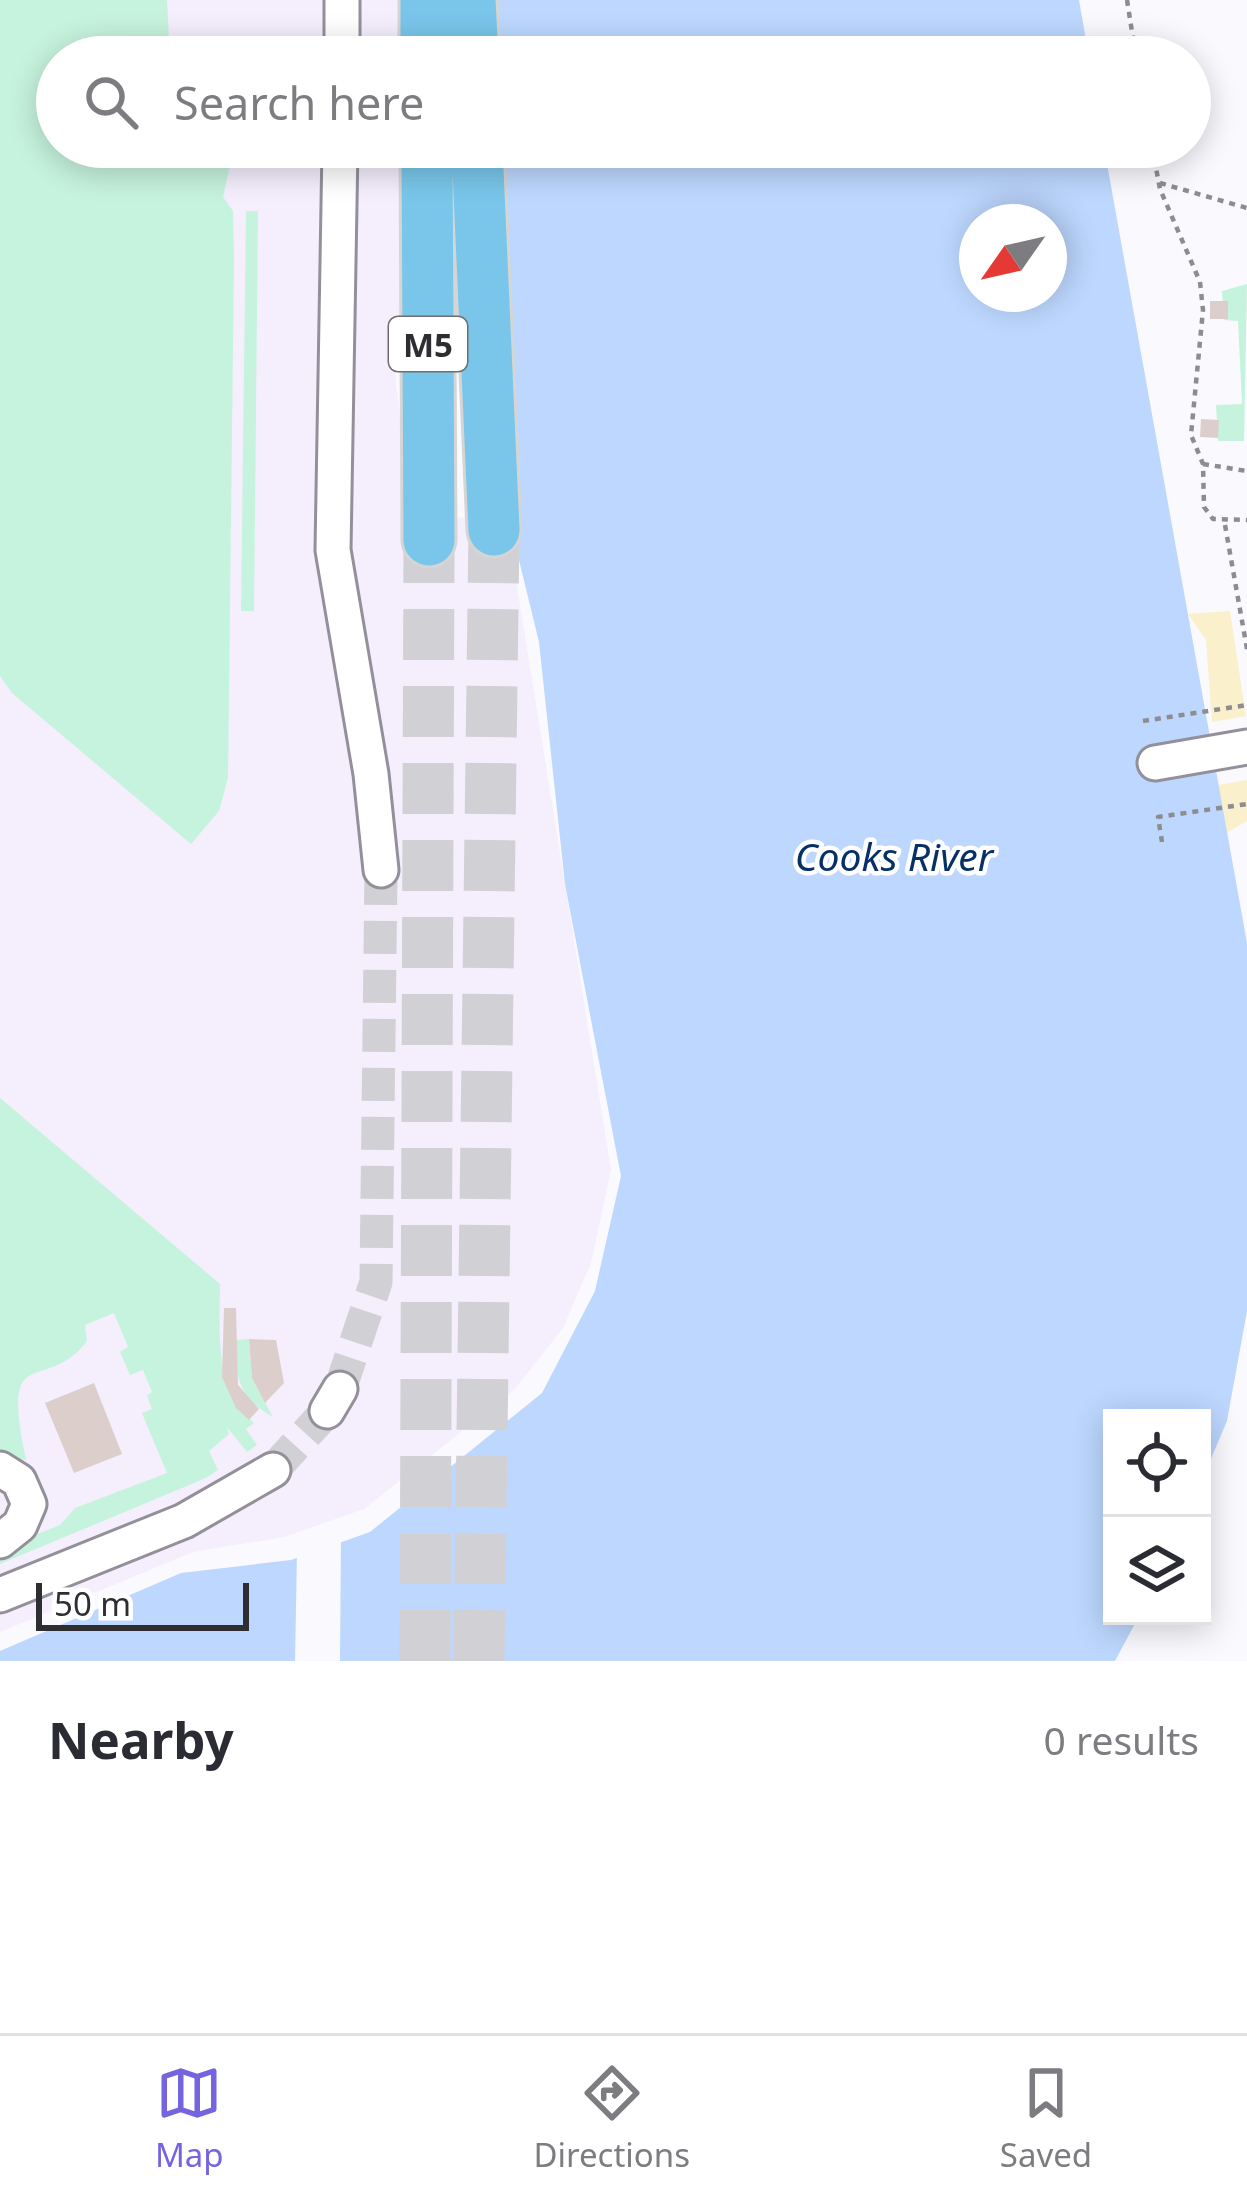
<!DOCTYPE html>
<style>
:root{--surface:#fff;--page:#f7f7f7;--text:#2b2b33;--muted:#7c7c81;--line:#e1e1e2;--accent:#7564df}
body{margin:0;font-family:"Noto Sans",sans-serif;background:var(--page);color:var(--text)}
.controls{position:absolute;right:36px;bottom:36px;display:grid;overflow:hidden;border-radius:0px;box-shadow:0 6px 30px #0003}
.controls button{width:108px;height:108px;display:grid;place-items:center;padding:0;border:0;border-bottom:3px solid var(--line);background:var(--surface);color:var(--text);font:60px sans-serif}
.compass{position:absolute;left:959px;top:204px;width:108px;height:108px;border-radius:50%;background:var(--surface);box-shadow:0 6px 30px #0003;rotate:236deg}
.scale{position:absolute;left:36px;bottom:30px;width:213px;box-sizing:border-box;padding-left:12px;border:6px solid #2e2d31;border-top:0;font-size:33px;line-height:42px;white-space:nowrap;color:#2e2d31;-webkit-text-stroke:9px #fff;paint-order:stroke}
.list{margin:0;padding:0;list-style:none}
h2{display:flex;justify-content:space-between;align-items:center;height:156px;margin:0;padding:0 48px;font-size:51px}
h2 small{font-size:39px;font-weight:400;color:var(--muted)}
.icon{flex:none;width:66px;height:66px;fill:none;stroke:currentColor;stroke-width:2;stroke-linecap:round;stroke-linejoin:round}
.map{position:relative;flex:none;width:1247px;height:1661px;overflow:hidden}
.search{position:absolute;background:var(--surface);box-shadow:0 6px 30px #0003;left:36px;right:36px;top:36px;height:132px;display:flex;align-items:center;gap:30px;box-sizing:border-box;padding:0 42px;border-radius:66px;color:var(--muted);font-size:45px}
.sheet{height:372px;background:var(--surface)}
nav{display:flex;justify-content:space-around;align-items:center;box-sizing:border-box;height:168px;border-top:3px solid var(--line);background:var(--surface);font-size:33px;color:var(--muted)}
nav a{display:grid;justify-items:center;gap:6px}
nav .on{color:var(--accent)}
.map>svg:first-child{display:block}
.built{fill:#f4eefd}
.green{fill:#c6f3dd}
.sand{fill:#faf0cb}
.water{fill:#bdd7fe;fill-rule:evenodd}
.pier{fill:#faf9fd}
.building{fill:#dccfcb}
.lines{fill:none;stroke-linecap:round;stroke-linejoin:round}
.minor-tunnel{stroke:#d1d0d4;stroke-width:33;stroke-dasharray:33 16;stroke-linecap:butt}
.highway-tunnel{stroke:#d1d0d4;stroke-width:51;stroke-dasharray:51 26;stroke-linecap:butt}
.minor-casing{stroke:#94909a;stroke-width:39}
.highway-casing{stroke:#d5d5d6;stroke-width:57}
.path{stroke:#8d8c90;stroke-width:4.5;stroke-dasharray:6 6;stroke-linecap:butt}
.minor{stroke:#fff;stroke-width:33}
.highway{stroke:#79c6ea;stroke-width:51}
.labels{text-anchor:middle;dominant-baseline:central;stroke-width:9;stroke-linejoin:round;paint-order:stroke}
.shield{fill:#fff;stroke:#6d6c6f;stroke-width:3}
.shield-label{font-size:33px;font-weight:bold;fill:#2e2d31}
.water-label{font-size:39px;font-style:italic;fill:#063067;stroke:#fff}
</style>
<div class="map">
<svg width="1247" height="1661" viewBox="0 0 1247 1661">
<rect width="100%" height="100%" fill="#faf9fd"/>
<path class="built" d="M0,0H401L403,57H57V147H407L414,316L393,354L410,517L506,518L611,1170L591,1263L563,1328L515,1389L364,1509L284,1537L193,1552L0,1632Z"/>
<path class="green" d="M0,0H167L169,39L186,57H57V147H234L223,197L233,211L234,261L228,778L219,811L191,844L12,693L0,676Z
M246,211H258L254,611H241Z
M1247,284L1244,441H1218L1216,405L1242,404L1238,321L1224,320L1222,291Z
M0,1098L220,1284C220,1331 213,1388 254,1423L246,1429L257,1445L247,1452L227,1427L229,1434L209,1451L218,1470L206,1478L0,1564V1549L60,1525L75,1508L167,1473L142,1413L152,1409L147,1395L152,1392L143,1370L130,1375L120,1352L128,1347L114,1313L85,1325L87,1341C44,1397 0,1336 26,1460L0,1456Z
M249,1339L252,1378L273,1417C239,1398 235,1378 236,1340Z"/>
<path class="sand" d="M1230,611L1246,716L1212,722L1206,640L1188,614Z
M1247,780V821L1221,836L1212,786Z"/>
<path class="water" d="M488,0H1079L1089,57H492Z
M497,147H1104L1247,943V1311L1227,1421L1202,1480V1418H1112V1616H1139L1115,1661H0V1651L181,1573L291,1560L370,1532L542,1393L595,1291L621,1176L565,884L539,642L509,519ZM977,222H1049V294H977Z"/>
<path class="pier" d="M341,1536L340,1661H295L297,1552Z"/>
<path class="building" d="M1210,301H1228V319H1210Z
M1201,419L1219,420L1218,438L1200,437Z
M224,1308H236L238,1385L259,1409L249,1420L236,1408L222,1377Z
M249,1339L276,1340L284,1383L265,1403L252,1378Z
M94,1383L122,1454L74,1473L45,1403Z"/>
<g class="lines">
<path class="minor-tunnel" d="M340,1389L376,1282L381,870
M273,1470L327,1411"/>
<path class="highway-tunnel" d="M425,1661L429,540
M479,1661L494,530"/>
<defs>
<path id="minor" d="M342,57V0
M340,147L333,550L371,774L381,870
M1155,763L1247,747
M327,1411L340,1389
M0,1469L19,1481L29,1504L20,1525L0,1541
M0,1595L184,1521L273,1470"/>
<path id="highway" d="M426,0V57
M470,0L473,57
M427,147L429,540
M477,147L494,530"/>
</defs>
<use href="#minor" class="minor-casing"/>
<use href="#highway" class="highway-casing"/>
<path class="path" d="M1127,0L1136,57
M1152,147L1160,189L1200,282L1203,310L1191,435L1203,464L1204,507L1213,519L1247,520
M1160,183L1247,208
M1203,464L1247,471
M1225,525L1247,649
M1143,721L1247,705
M1162,842L1158,817L1247,804"/>
<use href="#minor" class="minor"/>
<use href="#highway" class="highway"/>
</g>
<g class="labels">
<rect class="shield" x="389" y="317" width="78" height="54" rx="9"/>
<g class="shield-label">
<text x="428" y="344">M5</text>
</g>
<g class="water-label">
<text x="894" y="855">Cooks River</text>
</g>
</g>
</svg>
<div class="controls">
<button><svg class="icon" aria-label="locate" viewBox="0 0 24 24"><circle cx="12" cy="12" r="6"/><path d="M12 2v4M12 18v4M2 12h4M18 12h4"/></svg></button>
<button><svg class="icon" aria-label="layers" viewBox="0 0 24 24"><path d="M12 4l9 5-9 5-9-5zM3 14l9 5 9-5"/></svg></button>
</div>
<svg class="compass" viewBox="-18 -18 36 36"><path d="M0-13l5 13h-10z" fill="#e53935"/><path d="M0 13l5-13h-10z" fill="#7c7c81"/></svg>
<div class="scale">50 m</div>
<div class="search"><svg class="icon" aria-label="search" viewBox="0 0 24 24"><circle cx="10" cy="10" r="6"/><path d="M15 15l6 6"/></svg>Search here</div>
</div>
<section class="sheet">
<h2>Nearby<small>0 results</small></h2>
<ul class="list">
</ul>
</section>
<nav>
<a class="on"><svg class="icon" aria-label="map" viewBox="0 0 24 24"><path d="M3 6l6-2 6 2 6-2v14l-6 2-6-2-6 2zM9 4v14M15 6v14"/></svg>Map</a>
<a><svg class="icon" aria-label="directions" viewBox="0 0 24 24"><path d="M12 3l9 9-9 9-9-9zM9 14v-3h6M13 9l2 2-2 2"/></svg>Directions</a>
<a><svg class="icon" aria-label="saved" viewBox="0 0 24 24"><path d="M7 4h10v16l-5-4-5 4z"/></svg>Saved</a>
</nav>
